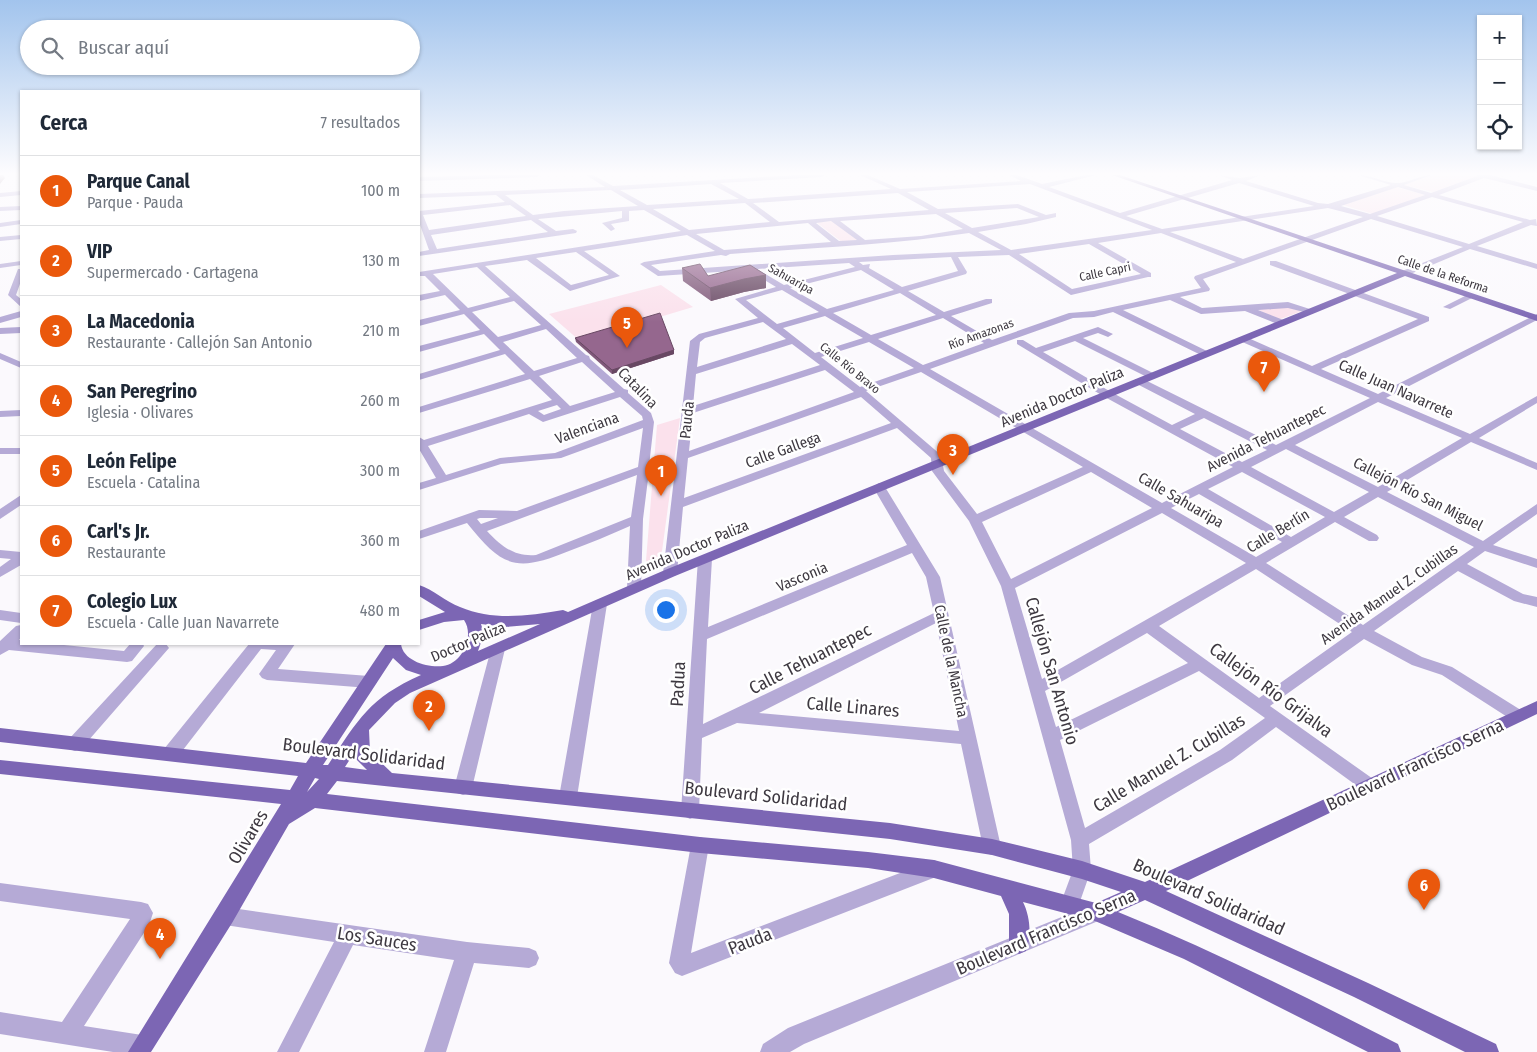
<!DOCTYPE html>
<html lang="es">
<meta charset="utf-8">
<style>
:root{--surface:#fff;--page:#f6f6f7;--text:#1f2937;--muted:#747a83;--line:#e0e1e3;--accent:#ea580c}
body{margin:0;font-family:"Fira Sans Condensed",sans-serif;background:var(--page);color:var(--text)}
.controls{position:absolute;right:15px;top:15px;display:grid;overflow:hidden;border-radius:0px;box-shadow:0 1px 4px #0004}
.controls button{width:45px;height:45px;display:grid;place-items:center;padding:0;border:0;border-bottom:1px solid var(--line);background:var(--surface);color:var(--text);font:25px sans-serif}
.you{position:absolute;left:665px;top:609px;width:18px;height:18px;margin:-12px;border:4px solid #fff;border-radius:50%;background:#1a73e8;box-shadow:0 0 0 8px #1a73e833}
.badge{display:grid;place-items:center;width:32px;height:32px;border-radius:50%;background:var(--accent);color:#fff;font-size:16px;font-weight:700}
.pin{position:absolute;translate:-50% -41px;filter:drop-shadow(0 1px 2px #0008)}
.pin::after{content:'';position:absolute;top:26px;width:18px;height:15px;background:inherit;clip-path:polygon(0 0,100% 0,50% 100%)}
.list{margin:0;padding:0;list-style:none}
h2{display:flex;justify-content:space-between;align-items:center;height:65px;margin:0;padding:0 20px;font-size:21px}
h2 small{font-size:16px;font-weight:400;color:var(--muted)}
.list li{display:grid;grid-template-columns:32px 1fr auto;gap:15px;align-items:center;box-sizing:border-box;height:70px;padding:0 20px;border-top:1px solid var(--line)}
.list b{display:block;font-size:19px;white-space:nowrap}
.list p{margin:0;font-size:16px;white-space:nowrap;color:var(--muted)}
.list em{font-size:16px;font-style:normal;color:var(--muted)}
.icon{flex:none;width:28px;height:28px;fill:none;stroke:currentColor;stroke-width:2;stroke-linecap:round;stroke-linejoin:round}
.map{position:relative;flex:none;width:1537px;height:1052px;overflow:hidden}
.search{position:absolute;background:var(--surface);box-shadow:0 1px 4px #0004;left:20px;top:20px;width:400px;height:55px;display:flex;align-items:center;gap:12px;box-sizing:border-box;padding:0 18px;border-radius:28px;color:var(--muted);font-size:19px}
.panel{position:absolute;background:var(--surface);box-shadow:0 1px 4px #0004;left:20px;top:90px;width:400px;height:555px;border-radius:0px}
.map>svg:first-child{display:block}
.green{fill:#fbe1ec}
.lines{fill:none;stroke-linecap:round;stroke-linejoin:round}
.minor{fill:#b5aad6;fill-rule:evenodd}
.major{fill:#7c66b4;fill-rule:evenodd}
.wall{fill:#80597a}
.shaded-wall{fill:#684863}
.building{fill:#95678e;stroke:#684863}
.labels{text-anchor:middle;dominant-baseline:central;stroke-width:5;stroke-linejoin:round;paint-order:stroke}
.far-street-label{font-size:12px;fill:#3e3941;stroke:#fff}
.street-label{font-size:15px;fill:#3e3941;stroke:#fff}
.near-street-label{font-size:18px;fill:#3e3941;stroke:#fff}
</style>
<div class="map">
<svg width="1537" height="1052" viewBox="0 0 1537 1052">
<rect width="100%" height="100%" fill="#fbf9fd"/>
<path class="green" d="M1434,175H1472L1477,176L1433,192L1404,185Z
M1396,187L1425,195L1373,214L1343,205Z
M832,221L860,242L843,243L816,222Z
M661,285L693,307L580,341L549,314Z
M1290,306L1305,310L1278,320L1257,309Z
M680,418L660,566L645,573L657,425Z"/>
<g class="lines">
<path class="minor" d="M491,175H540L537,177L419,181V177Z
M586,175H593L613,186L797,175H825L822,177L720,183L748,199L891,189L860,175H868L900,189L1021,181L1009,175H1017L1042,184L1086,175H1096L1049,187L1120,213L1232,180L1219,175L1239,178L1261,175L1246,181L1318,203L1328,204L1391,185L1358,175C1372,175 1384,183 1397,183C1409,183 1420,175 1432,175L1404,185L1431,193L1477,176L1476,175H1490L1537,187V191L1484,178L1439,195L1530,220L1536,219L1537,226L1531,225L1477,246L1537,264V269L1470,249L1408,275H1402V271L1463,247L1371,219L1203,279L1210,289L1209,291L1180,297L1202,308L1288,302L1316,311L1312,314L1288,308L1258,310L1286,321V325H1280L1245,311L1201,314L1170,300L1123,310L1209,352V356H1203L1113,312L1094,317L1073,318L930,369L1162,503L1233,467L1103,396L1017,344V340H1023L1036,348L1098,327L1113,334L1108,337L1098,333L1083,338L1155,374V378H1149L1075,341L1043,352L1111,392L1172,425L1195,414L1135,383V379H1143L1276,445L1370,398L1240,341V337H1246L1312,366L1418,319L1270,265V261H1276L1429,317V321L1321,369L1378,394L1537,314V320L1386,398L1470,434L1537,396V403L1479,438L1537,463V470L1471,442L1387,492L1483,541L1537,504V514L1493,545L1537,559V568L1485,551L1467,564L1523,594L1537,597V607L1514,601L1458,571L1374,631L1422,657L1452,667L1524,712L1526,716L1524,720L1518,722L1512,720L1442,675L1412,665L1364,639L1270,706L1376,781L1379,786L1376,791L1370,793L1364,791L1276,727L1232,760L1089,844L1091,870L1077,910L1096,903L1103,905L1106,912L1103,919L804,1044L790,1052H760L763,1044L788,1028L1069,914L1063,911L1060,905L1073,870L1071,840L1001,586L969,521L932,471L931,458L897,428L683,507L677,573L675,576H665L663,573L690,341L699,334L758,318L735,299L776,287L748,270L658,276L640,264L644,262L715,251L687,235L584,251L620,276L570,291L527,260L485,266L586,355L589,356L590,359L624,389L628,390V393L651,413L654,422L649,466L651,468L649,471L643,519L641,588L639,591H629L627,588L630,526C610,535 590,543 569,551C516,573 502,567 467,523L419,539V531L479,510L517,511L638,467L643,428L561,458L501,464L419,490V483L436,478L419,449V437L424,440L552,400L530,379L419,413V407L525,374L505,354L419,380V374L500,350L484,334L419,352V346L480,330L464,314L419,326V320L460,310L445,295L419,301V295L440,291L425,276H419V272L681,231L644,210L629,211V221L611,224L615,229L611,231L602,223L622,218V211L538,219L556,231L573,229L577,231L576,233L419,256V252L429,250L419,222V211L505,202L496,195L419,198V194L605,187ZM1239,183L1314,206L1162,229L1126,216ZM711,184L739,199L647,205L620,190ZM1030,184L1152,230L1011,250L978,232L1026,224L1056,217V213L1046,215L1018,204L938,209L907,192ZM1398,187L1425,195L1370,214L1341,206ZM611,190L638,206L564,211L533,215L505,195ZM898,193L929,210L779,222L753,203ZM1432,197L1523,222L1469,244L1377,216ZM745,203L770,222L689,230L653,209ZM510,205L526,216L429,230L423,215ZM1017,208L1039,217L972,228L945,213ZM1328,208L1363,217L1243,259L1170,232ZM936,214L963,229L921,236L865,240L840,221ZM531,220L548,232L437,249L431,235ZM831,221L857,240L839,241L816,223ZM808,223L831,242L724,250L696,234ZM969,233L1001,250L893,255L660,271L651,265L721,255L726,256L730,254C811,248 889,245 969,233ZM1161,233L1236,262L1195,276L1194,278L1201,288L1094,311L1069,313L992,340L951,316L992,303V299H986L944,312L908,291L966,274L967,272L958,257L1009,255L1071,295L1148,277H1151V273L1098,243ZM1089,244L1141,274L1072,289L1019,254ZM576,252L609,275L571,285L536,258ZM951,257L958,271L902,287L869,268L870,264L863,265L859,262ZM849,263L855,267L784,285L757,269ZM477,267L510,297L468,308L433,274ZM861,270L894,290L827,309L790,288ZM782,290L819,312L777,324L746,300ZM900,293L936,315L871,335L833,313ZM514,301L541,325L498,337L472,312ZM825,316L863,338L815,353L783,328ZM943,318L984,343L923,365L878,339ZM763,322L786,339L697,367L700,342L705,338ZM546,329L577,358L534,371L503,342ZM869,342L914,368L860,387L821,357ZM792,344L820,365L693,406L696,374ZM582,362L615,392L570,406L539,376ZM825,370L854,392L689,451L693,413ZM921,372L1083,467L977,514L944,471L941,455L866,391ZM620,397L642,416L643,420L555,453L500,458L446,475L428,446L529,414L543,422ZM861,397L891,423L684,498L688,458ZM1378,402L1462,438L1378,487L1295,445ZM557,405L561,409L544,415L538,411ZM1204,418L1267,450L1242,462L1180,429ZM1286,449L1369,492L1334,512L1251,467ZM1091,472L1152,508L1011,579L982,522ZM1242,472L1325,517L1291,537L1208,489ZM637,475L631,517L536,555C514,557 501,546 487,531ZM1199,494L1282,542L1256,557L1171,508ZM1378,497L1474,547L1363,625L1266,563L1335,522L1369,541H1377L1379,538L1377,535L1344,517ZM1162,513L1246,563L1042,679L1015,588ZM480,518H498L481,524L477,519ZM1256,569L1352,632L1259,698L1159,626ZM1147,633L1188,663L1056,727L1045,691ZM1199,671L1265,718L1220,750L1085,828L1060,740Z
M21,191V195L0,197V193Z
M21,206V210L0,211V207Z
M21,220V224L0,227V223Z
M21,235V239L0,241V237Z
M21,261V265L0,268V264Z
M18,269H21V281L16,295L21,299V307L8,295Z
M1469,294L1476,296L1450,309L1443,307Z
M21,311V317L0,323V317Z
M21,327V333L0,334V328Z
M0,353L21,362V368L0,359Z
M21,410V416L0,417V411Z
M0,448H21V454H0Z
M879,483L885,487L940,577L1001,847L998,853L992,855L986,853L983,847L961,744L737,723L702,738L699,811L696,816L690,819L684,816L681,811L698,559L705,555L712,559L708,627L907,545L873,487ZM912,553L926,577L934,613L703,724L707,639ZM936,623L959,731L759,713Z
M21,495V505L0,519V509Z
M0,550L21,552V565L0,577V567L11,559L0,558Z
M600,599L605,601L607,604L577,797L574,802L568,804L562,802L559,797L593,604L595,601Z
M0,610L21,613V623L0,620Z
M21,625V638L19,640H21V644H54L124,651L130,644H143L144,646L132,661L127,662L9,650L0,655V641L16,626Z
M157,644H166L169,648L81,749L75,751L69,749L67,744L69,739Z
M249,644H295L278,669L369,676L374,678L377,682L374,686L369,688L267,680L262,678L259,674L276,650L261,649L176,759L170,761L164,759L162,754L164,749Z
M498,644L503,645L505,649L472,788L469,793L463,795L457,793L454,788L491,649L493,645Z
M700,837L706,839L709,845L691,953L934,860L941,863L943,869L941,875L682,976L675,973L669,963L691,845L694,839Z
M0,883L141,902L148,904L153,913L149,925L84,1026L142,1035L150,1038L153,1046L150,1052H113L0,1034V1012L62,1022L130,919L0,901Z
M225,907L467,942L529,948L536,951L539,958L536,965L529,968L474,963L446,1052H424L454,960L353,945L299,1052H277L334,942L225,925L218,923L215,916L218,909Z"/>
<path class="major" d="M1112,175H1120L1537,315V321L1405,276L675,576L410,693L395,703L369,730L370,752L392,773L890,823L992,839L1082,861L1145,882L1537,701V714L1166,891L1368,983L1496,1044L1499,1052H1465L1354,997L1145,900L1118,912C1214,951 1306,997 1398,1044L1401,1052H1368L1184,959L1095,921L1023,902C1030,916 1032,936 1026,951L1019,954L1012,951L1009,944V914L1001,896L934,878L868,868L700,853L315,808L289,824L232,923L151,1052H128L281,804L0,774V760L290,790L298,776L0,742V728L306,763L386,644H401C403,661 428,668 443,666C462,664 475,636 464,620L444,622L419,630V620L445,612L419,596V585C433,589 446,602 460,607C493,621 528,616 563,610L568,612L665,570L1397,273ZM481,624L505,627L540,624L478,651L484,634ZM393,658L406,670L421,675C369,698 358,720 328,765H323ZM354,753L356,759L367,770L345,767ZM315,778L319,779L307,792ZM337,781L890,839L992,855L1082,879L1121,892L1096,903L934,860L868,852L700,837L327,794Z"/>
</g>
<path class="wall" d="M682,268L708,276L766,275V288L744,292L711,301L683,281Z
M575,338L674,350V354L612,374L576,342Z"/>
<path class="shaded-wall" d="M0,175H3L5,178L0,184Z
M766,275V288L744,292L711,301L710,288L744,279Z
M674,350V354L612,374V370Z"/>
<path class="building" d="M700,264L708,276L750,265L766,275L744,279L710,288L682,268Z
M660,313L674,350L612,370L575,338Z"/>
<linearGradient id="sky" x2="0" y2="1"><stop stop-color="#a2c4ed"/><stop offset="0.54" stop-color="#fdfcfe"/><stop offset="1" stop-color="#fdfcfe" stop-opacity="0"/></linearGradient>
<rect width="1537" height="322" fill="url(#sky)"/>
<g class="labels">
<g class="far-street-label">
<text transform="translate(1105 272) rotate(-12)">Calle Capri</text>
<text transform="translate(1443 274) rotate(19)">Calle de la Reforma</text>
<text transform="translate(791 279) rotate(29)">Sahuaripa</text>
<text transform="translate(981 334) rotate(-20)">Río Amazonas</text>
<text transform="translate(850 368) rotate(39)">Calle Río Bravo</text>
</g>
<g class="street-label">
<text transform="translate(638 388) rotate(46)">Catalina</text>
<text transform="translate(1396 389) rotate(24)">Calle Juan Navarrete</text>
<text transform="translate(1062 397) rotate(-23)">Avenida Doctor Paliza</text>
<text transform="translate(687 420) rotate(-84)">Pauda</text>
<text transform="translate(587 428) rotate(-20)">Valenciana</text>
<text transform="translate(1266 438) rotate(-27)">Avenida Tehuantepec</text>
<text transform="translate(783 450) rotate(-20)">Calle Gallega</text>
<text transform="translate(1418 494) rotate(27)">Callejón Río San Miguel</text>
<text transform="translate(1181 500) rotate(30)">Calle Sahuaripa</text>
<text transform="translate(1278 531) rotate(-31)">Calle Berlín</text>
<text transform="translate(687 550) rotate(-23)">Avenida Doctor Paliza</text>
<text transform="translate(802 577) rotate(-23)">Vasconia</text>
<text transform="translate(1389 594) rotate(-35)">Avenida Manuel Z. Cubillas</text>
<text transform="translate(468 642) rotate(-23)">Doctor Paliza</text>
<text transform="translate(951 661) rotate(78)">Calle de la Mancha</text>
</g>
<g class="near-street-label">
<text transform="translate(810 659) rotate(-27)">Calle Tehuantepec</text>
<text transform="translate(1052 671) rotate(74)">Callejón San Antonio</text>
<text transform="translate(678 684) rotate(-87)">Padua</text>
<text transform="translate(1271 690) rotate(36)">Callejón Río Grijalva</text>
<text transform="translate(853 707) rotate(5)">Calle Linares</text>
<text transform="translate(364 754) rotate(7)">Boulevard Solidaridad</text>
<text transform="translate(1169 763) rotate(-31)">Calle Manuel Z. Cubillas</text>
<text transform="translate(1415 765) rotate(-25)">Boulevard Francisco Serna</text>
<text transform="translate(766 796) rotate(6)">Boulevard Solidaridad</text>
<text transform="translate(248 837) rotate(-59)">Olivares</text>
<text transform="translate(1209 897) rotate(24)">Boulevard Solidaridad</text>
<text transform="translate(1046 932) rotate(-23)">Boulevard Francisco Serna</text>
<text transform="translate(377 939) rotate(9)">Los Sauces</text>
<text transform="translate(750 941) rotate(-21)">Pauda</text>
</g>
</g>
</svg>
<div class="controls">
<button>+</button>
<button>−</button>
<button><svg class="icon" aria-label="locate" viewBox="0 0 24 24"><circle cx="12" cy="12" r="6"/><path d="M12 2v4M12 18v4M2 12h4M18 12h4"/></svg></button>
</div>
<div class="you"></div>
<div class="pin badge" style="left:661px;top:496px">1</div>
<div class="pin badge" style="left:429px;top:731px">2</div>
<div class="pin badge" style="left:953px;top:475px">3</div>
<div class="pin badge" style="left:160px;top:959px">4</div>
<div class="pin badge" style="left:627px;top:348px">5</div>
<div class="pin badge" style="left:1424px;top:910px">6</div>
<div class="pin badge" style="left:1264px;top:392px">7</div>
<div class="search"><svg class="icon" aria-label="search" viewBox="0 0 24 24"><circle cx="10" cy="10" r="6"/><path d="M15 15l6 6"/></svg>Buscar aquí</div>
<section class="panel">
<h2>Cerca<small>7 resultados</small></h2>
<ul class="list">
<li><span class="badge">1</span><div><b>Parque Canal</b><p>Parque · Pauda</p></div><em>100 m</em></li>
<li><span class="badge">2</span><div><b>VIP</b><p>Supermercado · Cartagena</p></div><em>130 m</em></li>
<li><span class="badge">3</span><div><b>La Macedonia</b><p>Restaurante · Callejón San Antonio</p></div><em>210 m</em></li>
<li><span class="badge">4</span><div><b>San Peregrino</b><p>Iglesia · Olivares</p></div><em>260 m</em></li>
<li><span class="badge">5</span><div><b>León Felipe</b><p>Escuela · Catalina</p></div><em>300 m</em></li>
<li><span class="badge">6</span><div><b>Carl's Jr.</b><p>Restaurante</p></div><em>360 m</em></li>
<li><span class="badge">7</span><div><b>Colegio Lux</b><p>Escuela · Calle Juan Navarrete</p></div><em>480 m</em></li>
</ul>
</section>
</div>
